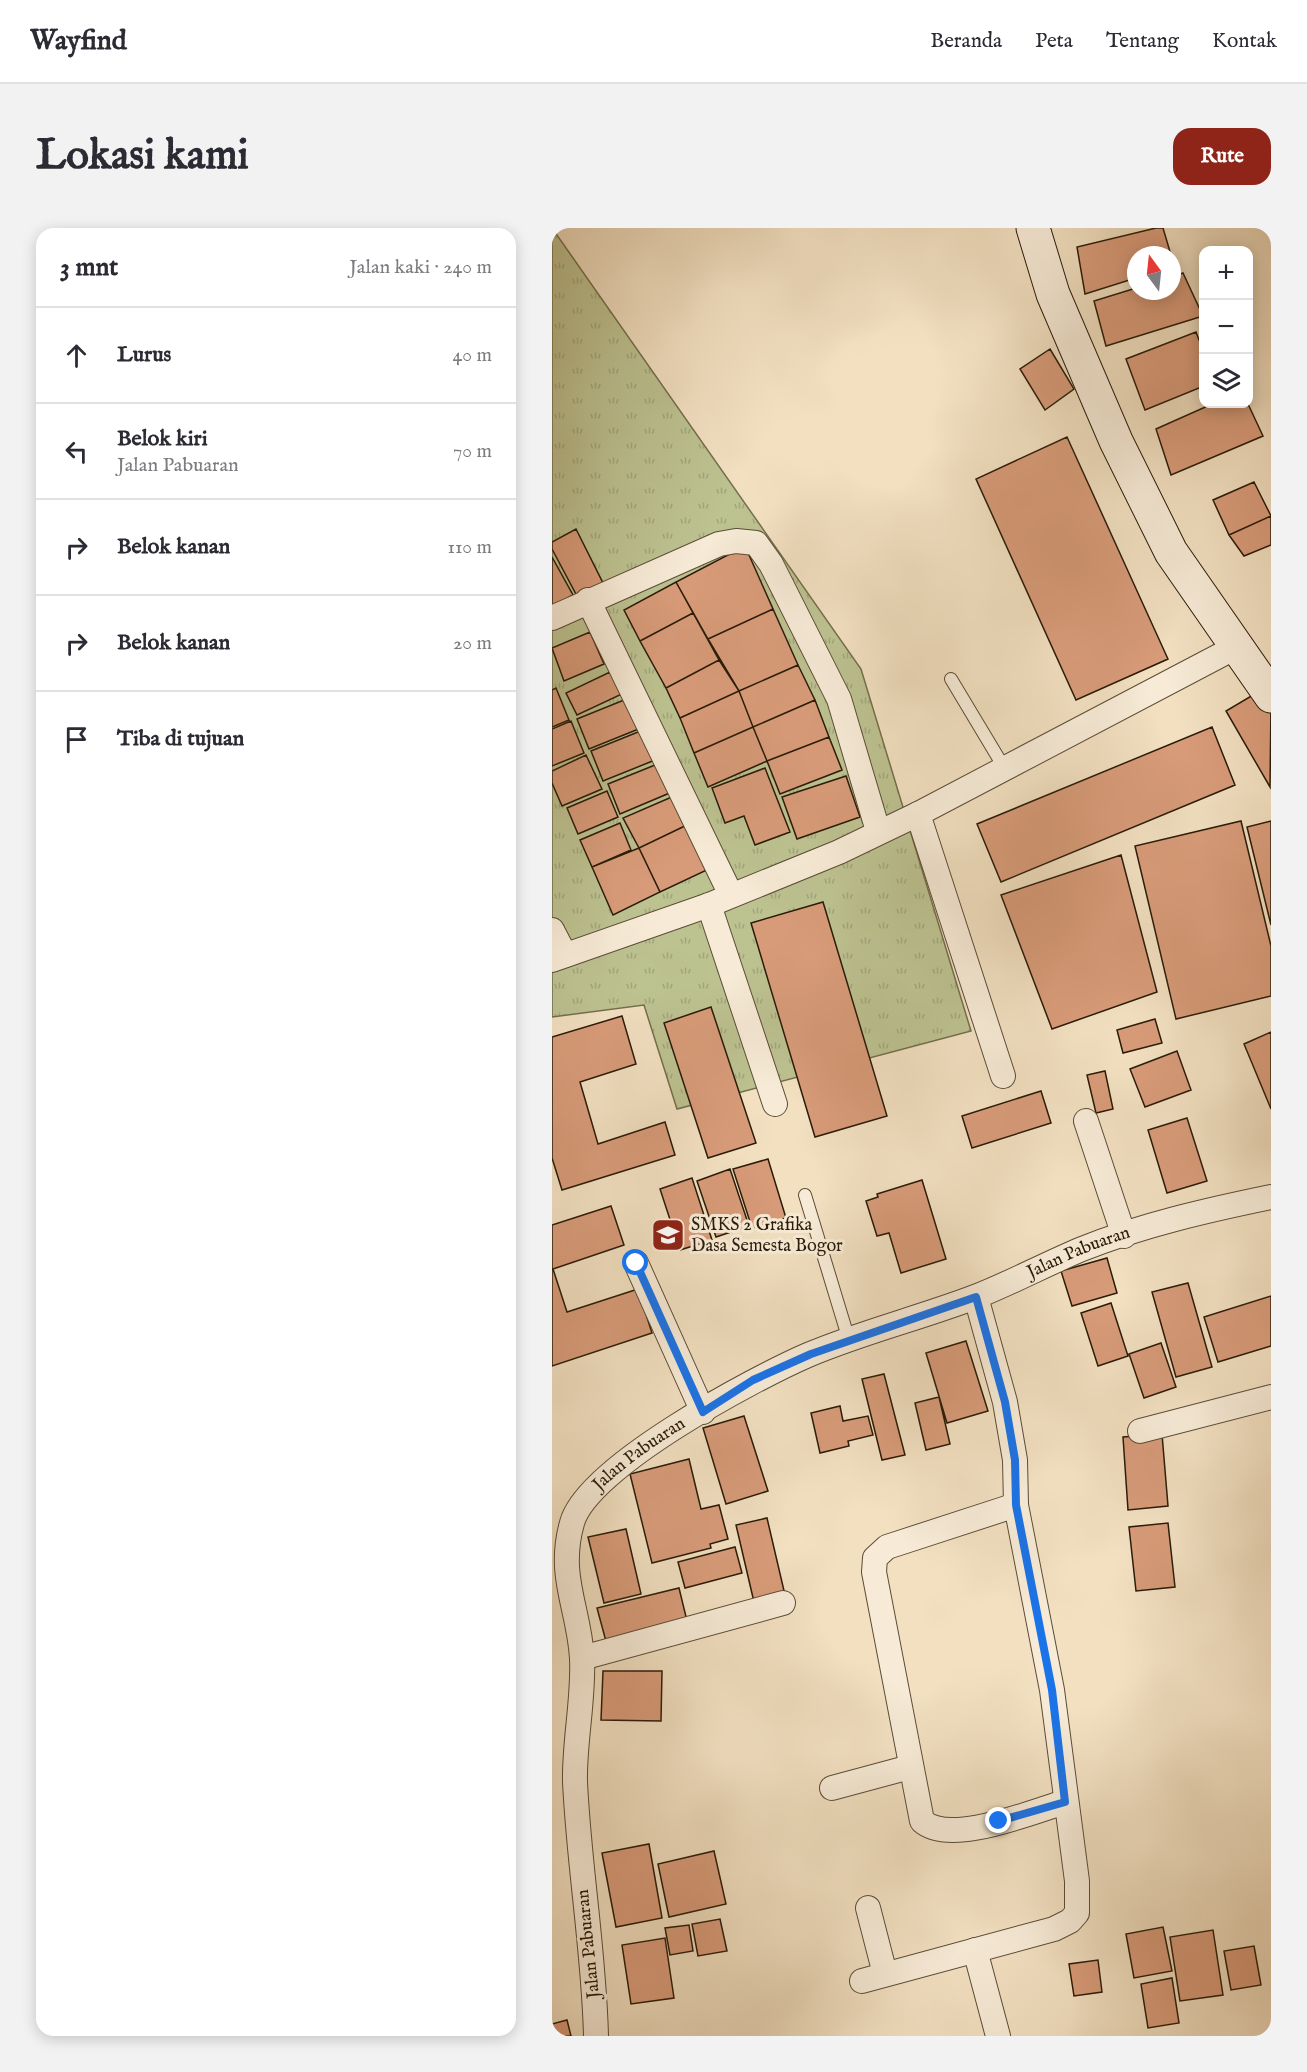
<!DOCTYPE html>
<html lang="id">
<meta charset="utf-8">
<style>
:root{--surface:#fff;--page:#f2f2f3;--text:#2b2b33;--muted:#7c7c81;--line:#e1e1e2;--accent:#8f2418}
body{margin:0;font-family:"IM FELL English",serif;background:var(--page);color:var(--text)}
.controls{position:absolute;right:18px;top:18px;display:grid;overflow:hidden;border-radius:12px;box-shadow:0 3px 15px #0003}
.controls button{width:54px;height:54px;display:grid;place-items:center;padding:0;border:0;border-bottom:2px solid var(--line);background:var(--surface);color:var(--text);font:30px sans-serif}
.compass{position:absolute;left:575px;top:18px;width:54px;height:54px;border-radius:50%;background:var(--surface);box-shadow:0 3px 15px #0003;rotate:345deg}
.stop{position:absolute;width:18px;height:18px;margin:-14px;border:4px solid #1a73e8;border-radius:50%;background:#fff}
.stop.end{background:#1a73e8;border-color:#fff;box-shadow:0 2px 6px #0008}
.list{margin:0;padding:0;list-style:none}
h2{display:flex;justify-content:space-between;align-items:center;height:78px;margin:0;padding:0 24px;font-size:26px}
h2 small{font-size:20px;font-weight:400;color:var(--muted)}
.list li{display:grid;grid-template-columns:39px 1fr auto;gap:18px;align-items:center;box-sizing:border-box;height:96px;padding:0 24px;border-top:2px solid var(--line)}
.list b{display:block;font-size:22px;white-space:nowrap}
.list p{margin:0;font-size:20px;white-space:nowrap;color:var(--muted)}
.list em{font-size:20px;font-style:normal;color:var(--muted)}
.icon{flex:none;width:33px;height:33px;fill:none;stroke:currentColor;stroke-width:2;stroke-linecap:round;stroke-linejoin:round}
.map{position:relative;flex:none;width:719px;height:1808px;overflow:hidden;border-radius:18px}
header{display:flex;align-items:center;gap:36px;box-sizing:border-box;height:84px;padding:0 30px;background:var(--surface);border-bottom:2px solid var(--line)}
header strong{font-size:28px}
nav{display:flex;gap:33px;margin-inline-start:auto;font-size:21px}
.intro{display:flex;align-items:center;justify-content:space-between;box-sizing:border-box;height:144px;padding:0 36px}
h1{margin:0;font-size:42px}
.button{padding:15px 27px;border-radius:18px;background:var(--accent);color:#fff;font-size:21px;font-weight:700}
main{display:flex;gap:36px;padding:0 36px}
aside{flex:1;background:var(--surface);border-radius:18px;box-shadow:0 3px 15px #0003}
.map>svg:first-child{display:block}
.grass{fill:url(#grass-tufts);stroke:#736e4c;stroke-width:1.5}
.building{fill:#d89b79;stroke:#291b08;stroke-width:1.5}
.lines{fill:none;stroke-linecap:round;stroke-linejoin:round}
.service-casing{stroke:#5b4c36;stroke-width:14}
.minor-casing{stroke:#5b4c36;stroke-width:26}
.secondary-casing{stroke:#291b08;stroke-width:35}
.service{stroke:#f7ebd7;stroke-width:12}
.minor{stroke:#f7ebd7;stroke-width:24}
.secondary{stroke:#f7ebd7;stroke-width:33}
.route{stroke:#1a73e8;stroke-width:8}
.labels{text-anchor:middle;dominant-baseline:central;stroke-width:6;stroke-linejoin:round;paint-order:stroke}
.poi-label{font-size:18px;fill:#291b08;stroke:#f7ebd7;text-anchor:start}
.street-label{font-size:18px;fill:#291b08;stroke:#f7ebd7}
</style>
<header>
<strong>Wayfind</strong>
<nav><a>Beranda</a><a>Peta</a><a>Tentang</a><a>Kontak</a></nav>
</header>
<div class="intro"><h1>Lokasi kami</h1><a class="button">Rute</a></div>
<main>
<aside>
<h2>3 mnt<small>Jalan kaki · 240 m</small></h2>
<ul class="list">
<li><svg class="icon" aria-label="ahead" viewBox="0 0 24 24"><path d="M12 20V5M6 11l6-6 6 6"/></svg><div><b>Lurus</b></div><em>40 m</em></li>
<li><svg class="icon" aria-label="left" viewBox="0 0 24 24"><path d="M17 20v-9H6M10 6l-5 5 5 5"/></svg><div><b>Belok kiri</b><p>Jalan Pabuaran</p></div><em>70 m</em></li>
<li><svg class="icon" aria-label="right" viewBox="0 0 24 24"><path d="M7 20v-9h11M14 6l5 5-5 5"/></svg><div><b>Belok kanan</b></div><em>110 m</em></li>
<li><svg class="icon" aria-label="right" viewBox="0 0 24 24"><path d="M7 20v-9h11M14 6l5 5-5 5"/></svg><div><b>Belok kanan</b></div><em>20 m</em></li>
<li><svg class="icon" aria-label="arrive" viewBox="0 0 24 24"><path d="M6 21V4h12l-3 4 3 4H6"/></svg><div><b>Tiba di tujuan</b></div></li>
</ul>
</aside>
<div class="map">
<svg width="719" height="1808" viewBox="0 0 719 1808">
<defs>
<pattern id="grass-tufts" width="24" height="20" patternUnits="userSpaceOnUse" patternTransform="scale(1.5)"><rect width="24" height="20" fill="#bdc291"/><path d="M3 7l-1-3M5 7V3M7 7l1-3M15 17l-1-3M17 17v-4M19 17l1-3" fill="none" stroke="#a2a67c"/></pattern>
</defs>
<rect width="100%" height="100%" fill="#f2e0c1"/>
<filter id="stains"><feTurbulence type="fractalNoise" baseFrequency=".00333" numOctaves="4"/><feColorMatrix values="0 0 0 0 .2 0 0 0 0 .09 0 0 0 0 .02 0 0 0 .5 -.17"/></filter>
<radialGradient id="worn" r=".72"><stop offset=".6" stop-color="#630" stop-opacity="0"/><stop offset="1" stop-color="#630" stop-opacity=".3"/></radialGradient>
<path class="grass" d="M0,0L309,441L419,803L125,881L92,777L0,789Z"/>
<path class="building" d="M604,0H611L619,27H584V50L533,66L525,19Z
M631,45L651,88L554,118L542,73L584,60V63H620V49Z
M644,104L652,125V158L593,182L574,131Z
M498,121L522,161L493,182L468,141Z
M660,176H696L711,208L619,247L604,201Z
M515,209L616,431L524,472L424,251Z
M702,254L719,288L677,307L661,272Z
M719,288V317L692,328L677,307Z
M24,301L51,355L25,368L0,321V314Z
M193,318L221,381L156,411L124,354Z
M0,329L21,367L0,379Z
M124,354L141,385L88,413L72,382Z
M221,381L246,437L187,463L156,411Z
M141,385L167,432L114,460L88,413Z
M38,404L52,436L12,453L0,420Z
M167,432L187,463L128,490L114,460Z
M246,437L263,472L201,499L187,463Z
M58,444L70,466L25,487L14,465Z
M4,460L17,492L0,499V462Z
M711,461L719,475L718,559L674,483Z
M187,463L201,499L142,525L128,490Z
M77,470L89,500L37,521L25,491Z
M263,472L277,509L215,533L201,499Z
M19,493L32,525L0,538V501Z
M201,499L215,533L156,559L142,525Z
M660,499L683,557L449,654L425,596Z
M91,502L103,532L51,553L39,523Z
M277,509L290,542L228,566L215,533Z
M34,527L50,561L10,578L0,555V543Z
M108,535L120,564L68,586L56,556Z
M213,540L238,604L203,617L192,588L173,595L160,560Z
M294,548L308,589L245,611L230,569Z
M55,563L66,589L26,606L15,580Z
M122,568L137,596L87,620L71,590Z
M689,593L719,718V768L624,791L583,618Z
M719,593V697L695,599Z
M68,595L79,622L40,639L28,612Z
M137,596L157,641L108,664L87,620Z
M87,620L108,664L61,687L40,639Z
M569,627L605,764L500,801L449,667Z
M271,674L335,888L263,909L199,695Z
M159,779L204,915L156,930L112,795Z
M70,788L84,836L28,854L46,916L113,894L123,927L10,962L0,930V809Z
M603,791L610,815L571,825L565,802Z
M719,804V881L692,816Z
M625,823L639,862L593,879L578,841Z
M553,843L561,881L544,885L535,847Z
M489,863L499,895L420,920L410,888Z
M635,890L655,953L615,965L596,902Z
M216,931L234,990L200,1000L181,941Z
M178,941L197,998L164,1009L145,953Z
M140,950L160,1012L128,1022L108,961Z
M370,952L394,1031L349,1045L337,1005L325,1008L314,973L326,969L325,966Z
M59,978L72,1017L1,1041L15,1084L86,1061L100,1105L0,1138V997Z
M555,1030L565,1065L520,1078L509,1043Z
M636,1055L660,1139L624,1149L600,1064Z
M719,1068V1118L666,1134L652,1089Z
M559,1075L576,1128L546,1138L529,1085Z
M414,1113L436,1183L395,1195L374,1125Z
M609,1115L624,1159L592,1170L577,1126Z
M332,1146L353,1227L330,1232L310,1151Z
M387,1169L398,1216L374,1222L363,1175Z
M288,1178L291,1193L316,1188L321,1207L296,1213L297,1218L268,1225L259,1185Z
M192,1188L216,1263L174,1276L151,1200Z
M610,1206L616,1278L576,1282L571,1209Z
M137,1231L149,1281L167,1277L176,1311L158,1316L159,1320L100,1335L78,1246Z
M215,1290L233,1367L202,1374L184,1297Z
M616,1295L623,1359L584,1363L577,1299Z
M74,1301L89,1366L52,1375L36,1309Z
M183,1319L190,1345L133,1360L126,1334Z
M127,1360L136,1397L55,1417L45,1380Z
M51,1443H110L109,1493L49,1492Z
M97,1616L110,1690L64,1699L50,1625Z
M162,1623L174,1676L117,1689L106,1636Z
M168,1691L175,1723L146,1728L140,1696Z
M137,1697L141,1723L118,1727L113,1700Z
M611,1699L620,1743L582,1750L574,1706Z
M661,1702L671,1767L628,1773L618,1709Z
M113,1710L122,1770L79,1776L70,1717Z
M702,1718L709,1757L679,1762L672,1723Z
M546,1732L550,1764L522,1768L517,1736Z
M620,1750L627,1795L596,1800L589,1756Z
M15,1792L19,1808H0V1796Z"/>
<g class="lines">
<defs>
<path id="service" d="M399,451L453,541
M253,967L297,1112"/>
<g id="minor">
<path d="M36,372L179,667"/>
<path d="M0,390L167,316L184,313L204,315L219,336L287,471L326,603"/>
<path d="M366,586L451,848"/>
<path d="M157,677L223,876"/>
<path d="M0,702L13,727"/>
<path d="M0,732L157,677L287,624L366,586L684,419"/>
<path d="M534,893L572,1008"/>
<path d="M84,1035L151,1184"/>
<path d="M588,1203L719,1169"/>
<path d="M464,1277L335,1319L323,1330L322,1344L370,1593C398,1618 479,1584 513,1574"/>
<path d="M30,1430L231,1375"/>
<path d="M280,1560L358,1539"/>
<path d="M316,1680L333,1746"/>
<path d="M423,1722L446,1808"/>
<path d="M310,1753L502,1701L518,1693L525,1685V1653L500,1462L464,1277L463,1232L453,1174L424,1069"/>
<path id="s1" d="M44,1808C42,1723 27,1639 23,1554C22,1514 32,1471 30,1430C27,1380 5,1348 20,1295C35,1239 203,1150 256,1127C310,1104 368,1090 423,1069C459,1055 494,1036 530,1021C590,997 656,982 719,969"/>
</g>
<path id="secondary" d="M481,0L501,66L564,213L619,324L719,468"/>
</defs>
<use href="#service" class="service-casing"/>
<use href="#minor" class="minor-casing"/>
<use href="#secondary" class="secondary-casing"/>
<use href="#service" class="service"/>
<use href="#minor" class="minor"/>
<use href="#secondary" class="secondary"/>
</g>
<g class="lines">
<path class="route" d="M84,1035L151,1184L201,1152L259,1126L424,1069L453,1174L463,1232L464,1277L500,1462L513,1574L447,1593"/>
</g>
<defs>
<symbol id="school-square" viewBox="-11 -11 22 22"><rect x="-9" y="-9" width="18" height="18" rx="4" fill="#8f2418" stroke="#f7ebd7"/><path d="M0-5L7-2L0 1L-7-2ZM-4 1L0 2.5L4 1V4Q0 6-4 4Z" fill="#fff"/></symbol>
</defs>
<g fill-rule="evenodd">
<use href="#school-square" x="97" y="988" width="38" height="38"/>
</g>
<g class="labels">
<g class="poi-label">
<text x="139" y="997">SMKS 2 Grafika<tspan x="139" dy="21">Dasa Semesta Bogor</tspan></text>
</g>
<g class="street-label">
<text stroke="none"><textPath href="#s1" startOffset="1100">Jalan Pabuaran</textPath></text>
<text stroke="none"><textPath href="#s1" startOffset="614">Jalan Pabuaran</textPath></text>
<text transform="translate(37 1716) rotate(-96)">Jalan Pabuaran</text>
</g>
</g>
<rect width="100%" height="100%" filter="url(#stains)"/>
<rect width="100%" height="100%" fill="url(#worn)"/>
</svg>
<div class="controls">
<button>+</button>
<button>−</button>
<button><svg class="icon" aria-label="layers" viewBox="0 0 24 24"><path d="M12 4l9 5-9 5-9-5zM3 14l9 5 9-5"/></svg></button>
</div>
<svg class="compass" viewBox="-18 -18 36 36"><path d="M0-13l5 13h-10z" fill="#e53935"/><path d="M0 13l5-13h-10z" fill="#7c7c81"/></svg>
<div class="stop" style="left:84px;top:1035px"></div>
<div class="stop end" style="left:447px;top:1593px"></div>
</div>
</main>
